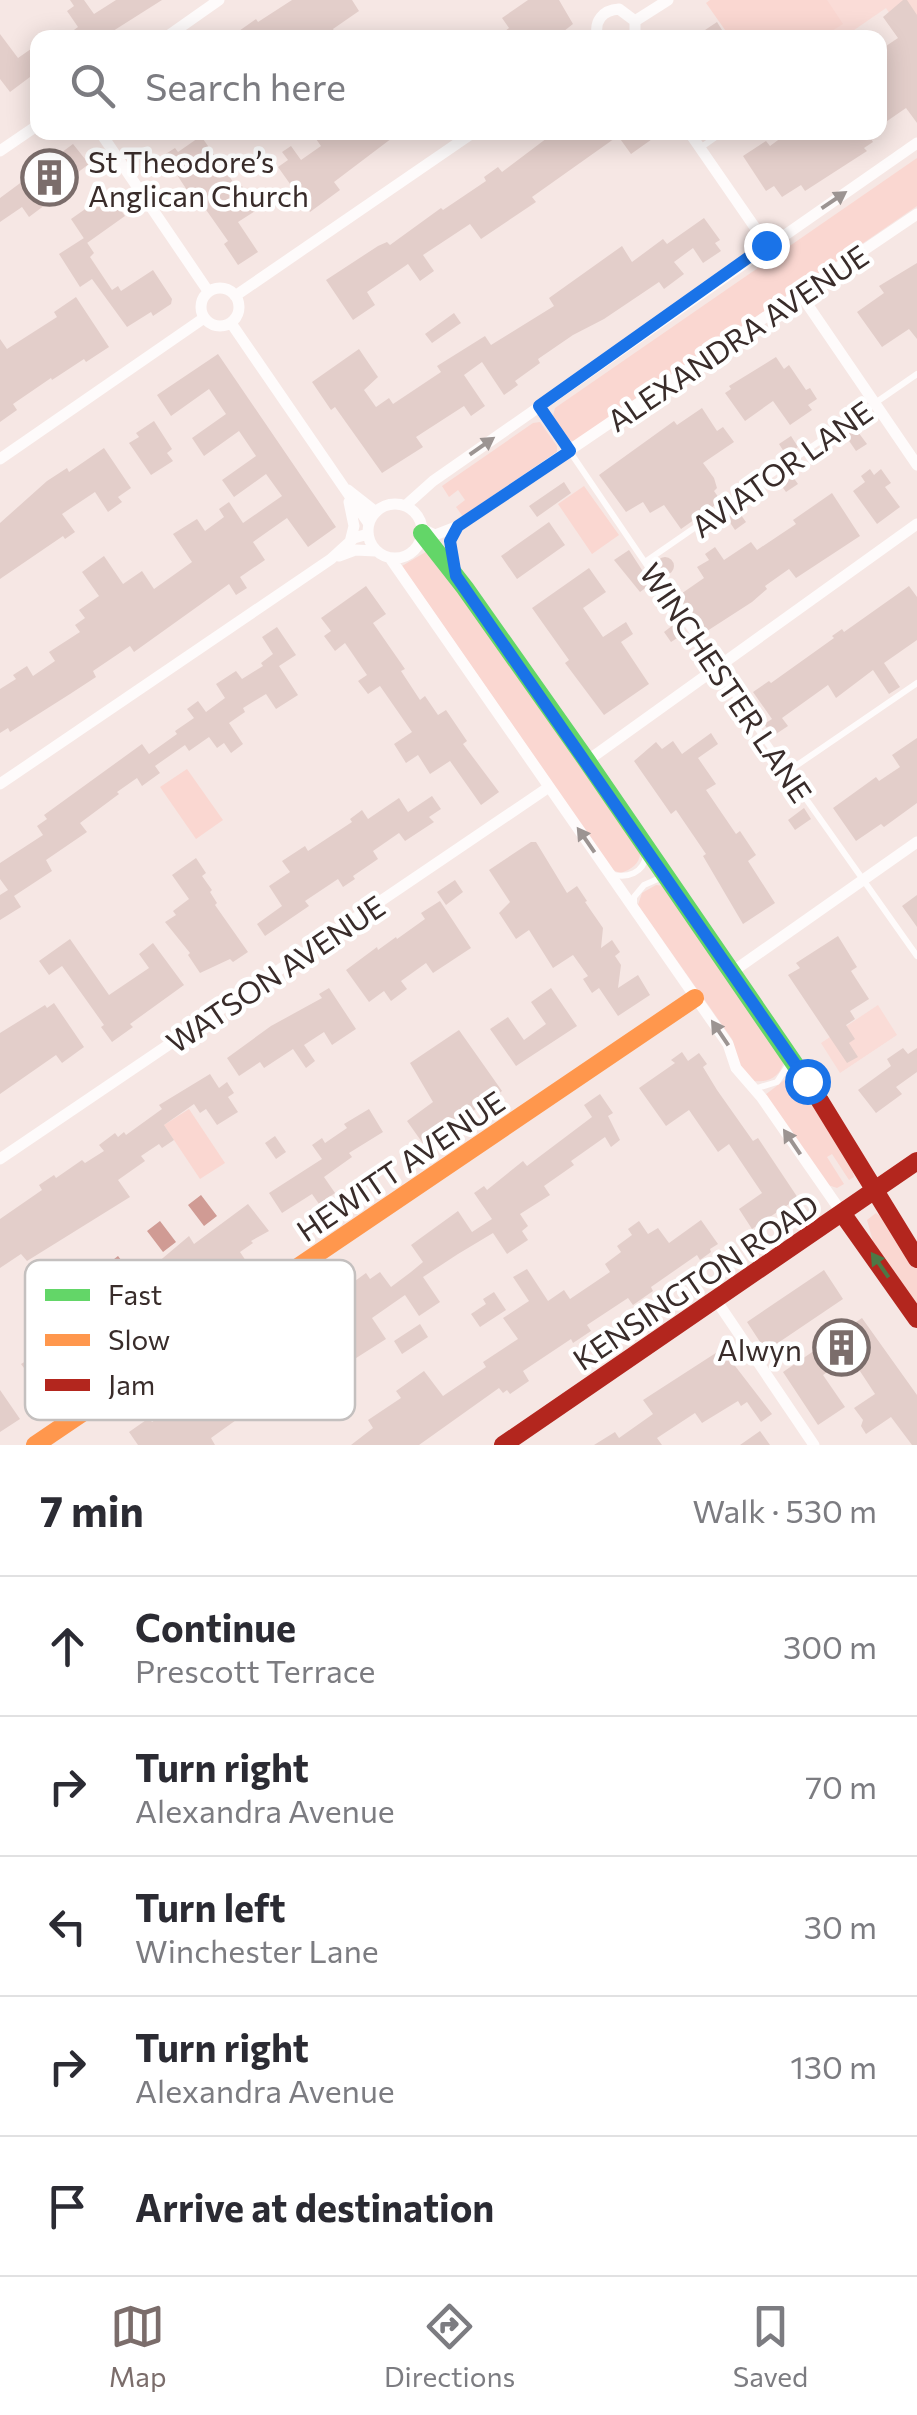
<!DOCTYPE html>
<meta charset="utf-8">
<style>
:root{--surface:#fff;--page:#f7f7f7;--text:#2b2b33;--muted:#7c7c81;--line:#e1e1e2;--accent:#7b6d6b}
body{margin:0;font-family:Commissioner,sans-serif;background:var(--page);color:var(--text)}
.stop{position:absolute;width:30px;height:30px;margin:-22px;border:8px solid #1a73e8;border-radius:50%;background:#fff}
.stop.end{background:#1a73e8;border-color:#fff;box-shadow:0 2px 10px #0008}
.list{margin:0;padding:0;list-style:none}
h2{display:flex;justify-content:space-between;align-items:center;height:130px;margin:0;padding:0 40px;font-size:42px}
h2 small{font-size:32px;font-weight:400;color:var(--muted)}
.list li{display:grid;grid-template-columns:65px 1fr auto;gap:30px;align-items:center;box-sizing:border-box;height:140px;padding:0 40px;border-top:2px solid var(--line)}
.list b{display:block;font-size:38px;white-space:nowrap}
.list p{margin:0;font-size:32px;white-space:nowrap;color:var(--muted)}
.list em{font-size:32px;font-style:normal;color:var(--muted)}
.icon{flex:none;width:55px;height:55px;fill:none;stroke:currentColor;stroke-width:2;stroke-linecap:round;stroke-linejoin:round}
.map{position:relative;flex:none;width:917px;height:1445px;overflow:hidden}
.search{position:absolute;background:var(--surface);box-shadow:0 5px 25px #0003;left:30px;right:30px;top:30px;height:110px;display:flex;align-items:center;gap:25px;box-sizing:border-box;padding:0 35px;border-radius:20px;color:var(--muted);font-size:38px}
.sheet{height:830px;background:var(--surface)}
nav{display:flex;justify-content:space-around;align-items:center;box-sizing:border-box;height:140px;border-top:2px solid var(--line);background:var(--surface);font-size:28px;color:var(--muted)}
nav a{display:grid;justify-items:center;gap:5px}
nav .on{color:var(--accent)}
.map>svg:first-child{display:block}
.built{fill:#fadcd7}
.green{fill:#fad7d1}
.water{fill:#d09b94}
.building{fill:#e3ceca}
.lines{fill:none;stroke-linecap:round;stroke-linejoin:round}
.lane{stroke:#fefbfb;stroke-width:6}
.street{stroke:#fefbfb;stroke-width:11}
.fast{stroke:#63d668;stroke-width:18}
.slow{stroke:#ff974d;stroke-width:18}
.jam{stroke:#b3261e;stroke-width:18}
.oneway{fill:#9c9492}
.oneway2{fill:#4c7846}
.route{stroke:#1a73e8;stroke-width:12}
.labels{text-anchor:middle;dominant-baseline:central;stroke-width:9;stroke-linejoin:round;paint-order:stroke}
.poi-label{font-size:30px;fill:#392c2a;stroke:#fff;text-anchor:start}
.street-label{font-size:30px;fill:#392c2a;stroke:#fff}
.key{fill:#fff;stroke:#c4c0bf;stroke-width:2.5}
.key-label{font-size:28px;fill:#392c2a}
</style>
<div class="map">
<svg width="917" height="1445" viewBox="0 0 917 1445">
<rect width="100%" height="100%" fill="#f6e7e4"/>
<path class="built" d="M715,0H917V55L886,8L844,37L740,38Z
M878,1005L897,1035L840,1073L821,1043Z"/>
<path class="green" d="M710,0H827L843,24L822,37H730L706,3Z
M917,158V206L574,442L568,439L553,416L555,408Z
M540,422L557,446V452L464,518L456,507L465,500L458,490L449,497L442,486L533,423Z
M584,486L619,535L592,554L558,504Z
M429,550L640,851C641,863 631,870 620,873L613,870L402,566Z
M187,769L223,820L196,839L160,787Z
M656,885L666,886L784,1060C781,1077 768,1083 752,1081L741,1070L732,1039L638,905L642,893Z
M792,1074H795L850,1161L854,1177L849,1180L832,1154L827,1157L844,1184L837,1188L828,1185L765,1095Z
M189,1109L225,1163L200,1179L164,1125Z
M876,1213L887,1222L917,1266V1308L874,1245L867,1220Z"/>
<path class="water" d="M201,1195L217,1216L204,1226L188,1205Z
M160,1221L176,1242L163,1252L147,1231Z
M118,1256L134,1277L121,1287L105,1266Z"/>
<path class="building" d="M70,0H84L94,14L116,0H162L102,38H63L78,27L67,11L74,6Z
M292,0H352L359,11L333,29L338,38H229L256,19L258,22Z
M528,0H559L573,24L555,38H496L509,28L502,18Z
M903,0H907L917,15V123L906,108L880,126V50L898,38L883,17Z
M717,22L727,38H693Z
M0,34L18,58L38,44V71L10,92L0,79Z
M311,132H400L334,182L340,190L310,212L278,167L288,160L282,152L291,146L301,160L321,146Z
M555,132H662L631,154L618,136L532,197L536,202L481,239L470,224L423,255L434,271L420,281L408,264L367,292L375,305L353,320L326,280L378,246L387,242L390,245L441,208L443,210L486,181L484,177L498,167L502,172Z
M789,132H867L873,142L864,148L867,151L805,191L801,185L782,197L774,186L766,191L743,156L766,141L770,146Z
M201,136L238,189L242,186L247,193L252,190L263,206L238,222L258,252L238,265L224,244L228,241L202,204L198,207L164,155L175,148L178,152Z
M73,144L89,164L41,200L45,205L29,217L22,207L0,222V198Z
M108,193L125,216L87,243L71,219Z
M704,218L720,240L715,243L721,251L703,263L693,248L674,262L684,274L664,289L659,282L604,319L573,335L538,359L540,363L515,381L518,385L504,395L482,362L464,375L485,406L471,416L464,406L416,437L423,447L382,473L335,407L331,410L312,382L359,349L378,377L364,390L376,407L389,398L393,404L441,372L437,366L485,336L491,345L554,306L549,298L622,246L632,262L663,239L667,244Z
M84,238L94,253L90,257L112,290L118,286L121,291L153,270L172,299L171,304L153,316L151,312L127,327L92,279L80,287L59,254Z
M917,263V339L909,329L882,347L857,312L884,293L879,286Z
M76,297L109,347L86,362L84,359L52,380L51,378L13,404L17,410L0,422V339L7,349L57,317L54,312Z
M454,313L461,323L432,343L425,334Z
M218,354L336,527L308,547L287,518L253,542L265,560L240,577L247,588L236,595L229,584L134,652L130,646L93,671L96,677L70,694L10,732L8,728L0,733V689L16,679L13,675L27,666L33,676L55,661L49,652L80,632L75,625L85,618L79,610L99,596L82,572L104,556L123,584L142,571L154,589L192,562L173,534L197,519L205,531L224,517L219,509L229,502L243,523L282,496L266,474L234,497L222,480L256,456L239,431L204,456L192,438L226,414L209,389L171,416L157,395Z
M776,357L784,369L789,365L806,390L810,388L817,399L808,405L812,410L790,425L773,401L745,421L725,393L731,389L729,386Z
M702,408L717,431L723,427L734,442L703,463L714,478L717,488L714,491L721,501L681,529L664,505L650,513L643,502L626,512L599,475L674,421L677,425Z
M154,421L172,449L167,453L173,461L151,475L129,443L139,437L136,433Z
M855,428L867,444L856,451L845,435Z
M791,436L798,447L786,455L779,444Z
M104,448L131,488L118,497L122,502L108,512L95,492L62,514L75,532L65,539L63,536L0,579V523L47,481L67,468L69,472Z
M870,469L874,475L881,469L891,483L885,487L900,507L877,524L853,491L865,482L861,476Z
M790,473L798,484L786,492L778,481Z
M564,482L571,493L537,517L529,506Z
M832,493L860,536L796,578L789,569L765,586L767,589L752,602L704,633L698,624L696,625L678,596L704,578L697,567L709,560L705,554L715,547L724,560L751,542L757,550L796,524L793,520Z
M738,511L746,522L735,530L727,518Z
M549,522L565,545L517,579L501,556Z
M629,550L651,584L640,592L614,560Z
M656 566a9 9 0 1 1 18 0a9 9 0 1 1-18 0Z
M589,568L606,592L583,608L603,637L626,622L633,634L621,642L649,684L604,715L565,663L569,660L532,608Z
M366,586L386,614L373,623L405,669L401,671L420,700L425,696L438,715L446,710L467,741L463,744L499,792L481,805L450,761L430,774L418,755L406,763L394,744L412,732L380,686L368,694L358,681L367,675L345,643L335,651L324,636L331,631L321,618Z
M909,586L917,597V640L884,663L900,687L889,694L873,670L836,698L828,685L782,718L788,726L773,736L764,724L772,719L753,692L769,681L771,683L834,638L832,636L842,629L844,632Z
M677,622L685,633L671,642L664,632Z
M277,627L296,655L279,666L298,695L276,709L266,694L243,708L245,712L229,723L243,744L231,753L224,743L217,748L209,737L189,751L185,745L155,766L160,773L142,786L137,778L117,792L119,794L80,823L87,832L46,860L52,871L14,896L21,907L0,920V895L8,890L0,879V863L43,835L37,826L47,819L44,815L142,744L149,754L177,734L175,731L194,718L187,709L198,701L206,712L225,698L216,684L236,671L242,679L263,666L261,663L273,654L262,637Z
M711,733L718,744L698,758L716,784L706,790L736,834L740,831L756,855L748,861L775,903L743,924L703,856L706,854L676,810L671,814L634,761L656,742L662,749L673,741L682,754Z
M917,738V803L884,827L881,824L856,841L833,808L876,777L879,781L900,767L892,755Z
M432,796L441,809L429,817L434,822L405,841L399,833L373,851L378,859L353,876L355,879L343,887L338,879L305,901L309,906L265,936L257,924L282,906L269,886L290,872L282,861L305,846L308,851L352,822L350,819L362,810L368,819L399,798L408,812Z
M804,808L811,819L795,830L788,820Z
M531,842H536L567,893L577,886L587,901L585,902L603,928L601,948L612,940L620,952L615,956L621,965L618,988L638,975L650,995L618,1016L599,988L592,993L583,979L588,976L573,955L553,968L529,930L516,939L499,913L510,902L489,870Z
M196,858L206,873L202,876L212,890L210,892L217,903L215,905L248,952L233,962L230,959L200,973L188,955L190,953L165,922L176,915L173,911L189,899L172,875Z
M455,880L463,892L446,905L437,892Z
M917,895V927L902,906Z
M440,901L471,948L433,973L426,963L401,981L407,989L391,1001L384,991L369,1002L346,970L377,947L378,950L396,937L397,939L425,919L421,913Z
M838,936L857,967L851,971L869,999L850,1011L855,1019L846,1025L855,1039L849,1043L858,1057L847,1063L788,975L800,968L796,963Z
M70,939L109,995L149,968L139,954L153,943L184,985L130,1024L133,1027L112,1042L101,1027L104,1025L62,966L49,975L39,961Z
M329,988L356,1029L332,1045L324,1032L304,1045L315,1061L306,1068L293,1049L264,1068L260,1062L239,1076L227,1058L271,1026L322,998L319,994Z
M551,988L577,1026L516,1066L490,1029L508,1017L524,1040L546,1024L531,1002Z
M54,1003L84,1047L62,1063L56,1055L0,1094V1033L45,1005L47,1008Z
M459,1030L502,1091L424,1145L407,1121L433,1102L410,1063Z
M903,1048L908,1054L917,1048V1072L896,1087L902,1094L876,1113L858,1090L891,1066L887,1059Z
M682,1052L688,1061L699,1053L707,1064L703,1067L717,1090L753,1141L758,1138L798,1198L752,1229L739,1209L762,1193L729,1144L718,1152L689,1110L666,1126L639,1088L675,1063L671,1060Z
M210,1074L219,1088L227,1082L234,1093L228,1097L238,1112L217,1125L206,1109L200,1113L194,1104L164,1125L174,1140L162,1148L159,1144L141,1156L145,1161L118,1180L130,1197L27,1261L21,1254L0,1268V1219L42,1190L39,1185L54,1175L56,1178L82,1160L85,1163L104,1151L99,1145L115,1133L118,1137L124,1132L126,1135L162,1109L159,1105Z
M600,1094L613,1113L608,1116L620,1140L611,1147L605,1137L571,1161L574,1165L544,1186L550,1195L520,1214L528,1226L522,1231L528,1240L507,1254L493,1233L458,1254L423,1277L440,1302L419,1316L405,1295L372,1318L386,1339L331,1374L321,1359L293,1377L296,1382L283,1391L281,1388L211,1438L215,1445H138L129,1432L149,1418L152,1422L245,1359L248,1362L280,1341L284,1348L304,1334L299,1326L317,1314L313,1307L346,1284L348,1286L366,1273L370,1279L380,1272L391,1287L411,1272L423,1262L411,1245L458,1211L472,1232L492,1219L474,1193L484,1186L487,1190L523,1161L527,1166L592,1117L584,1105Z
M369,1109L383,1132L349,1153L352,1157L324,1177L335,1193L319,1204L312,1194L282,1213L269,1193L322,1159L312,1145L322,1138L325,1143L347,1128L344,1124Z
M275,1136L286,1152L276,1159L265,1143Z
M248,1204L269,1231L251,1241L253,1243L240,1252L246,1261L237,1268L240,1271L230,1278L225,1272L206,1285L208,1288L126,1342L109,1318L130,1302L133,1306L156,1290L144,1274L189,1236L194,1244Z
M701,1220L718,1244L710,1249L711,1252L700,1260L697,1255L651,1287L653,1291L633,1305L628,1298L587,1325L591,1331L573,1343L571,1339L523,1371L529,1381L510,1394L507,1390L503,1393L499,1388L419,1445H351L373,1428L368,1420L401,1398L396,1391L424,1371L443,1396L486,1367L483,1362L518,1339L503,1318L529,1301L513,1277L527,1269L548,1301L564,1290L570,1299L610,1272L605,1264L621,1252L617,1246L632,1235L628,1229L639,1221L648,1234L658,1228L669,1243Z
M824,1270L843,1299L766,1351L747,1322Z
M72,1278L81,1291L63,1304L100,1359L46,1397L21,1364L33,1357L31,1353L56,1336L42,1315L46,1312L40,1304Z
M494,1292L506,1310L480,1327L471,1314L486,1304L483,1299Z
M862,1318L917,1395V1445H912L891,1417L866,1434L861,1426L863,1420L854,1408L875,1394L850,1356L823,1375L845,1407L818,1425L783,1372Z
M420,1324L428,1337L402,1354L394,1341Z
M722,1349L772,1414L761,1422L747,1402L741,1406L738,1401L702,1423L695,1413L657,1438L662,1445H594L615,1432L619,1438L653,1414L643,1400Z
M0,1390L20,1419L0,1432Z
M760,1431L770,1445H740Z"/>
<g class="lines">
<path class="lane" d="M700,148L723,132
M539,406L787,772L917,956
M645,562L917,374
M787,772L917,683
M611,874C627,879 644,873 646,855
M634,906V897L644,885L660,878L665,881
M754,1089L777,1082L789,1064"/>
<path class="street" d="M635,21L668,0
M165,38L219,0
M598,38C593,21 603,10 619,9L635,21V38
M100,132L208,291
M689,132L767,245
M0,151L38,125
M201 307a19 19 0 1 1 38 0a19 19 0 1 1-38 0Z
M801,295L917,465
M235,296L474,132
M231,323L369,524
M0,459L204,318
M348,490L376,512
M349,502L354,526L350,542
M368 531a27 27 0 1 1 54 0a27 27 0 1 1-54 0Z
M405,506L433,481L917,143
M422,529L435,535L458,526L917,214
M339,556L355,550L376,551
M390,558L728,1044L736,1068L762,1098L842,1213
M454,570L450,541L458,526
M587,761L917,524
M0,784L331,559L354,538L368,534
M732,972L917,842
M0,1159L549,787
M716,1300L814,1445"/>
<path class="fast" d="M422,533L465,588L587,761L820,1101"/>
<path class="slow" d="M35,1445L695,998"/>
<path class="jam" d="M820,1101L917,1259
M842,1213L917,1319
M503,1445L917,1161"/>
</g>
<defs><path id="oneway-solid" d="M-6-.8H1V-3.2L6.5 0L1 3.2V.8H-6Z" transform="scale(2.5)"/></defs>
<g class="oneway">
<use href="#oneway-solid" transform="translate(834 200) rotate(-34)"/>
<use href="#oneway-solid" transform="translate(482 446) rotate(-35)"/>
<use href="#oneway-solid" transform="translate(586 840) rotate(-125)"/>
<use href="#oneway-solid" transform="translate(720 1033) rotate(-124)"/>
<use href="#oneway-solid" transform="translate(792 1142) rotate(-124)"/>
</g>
<use class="oneway2" href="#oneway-solid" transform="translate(880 1265) rotate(-125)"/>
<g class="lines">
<path class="route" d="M766,245L539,406L570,451L458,526L450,541L456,576L807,1081"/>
</g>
<defs>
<symbol id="building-ring" viewBox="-11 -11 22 22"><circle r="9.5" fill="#fff" stroke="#7b6d6b" stroke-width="1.5"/><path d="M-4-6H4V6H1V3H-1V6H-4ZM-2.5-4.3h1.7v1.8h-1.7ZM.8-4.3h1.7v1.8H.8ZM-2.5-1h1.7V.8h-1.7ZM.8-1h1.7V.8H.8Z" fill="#7b6d6b"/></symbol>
</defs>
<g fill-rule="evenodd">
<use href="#building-ring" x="18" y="146" width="63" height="63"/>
<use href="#building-ring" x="810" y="1316" width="63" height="63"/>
</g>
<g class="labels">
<g class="poi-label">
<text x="88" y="160">St Theodore’s<tspan x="88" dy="34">Anglican Church</tspan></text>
<text x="802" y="1348" text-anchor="end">Alwyn</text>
</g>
<g class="street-label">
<text transform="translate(737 337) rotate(-34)">ALEXANDRA AVENUE</text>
<text transform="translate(781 468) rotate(-35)">AVIATOR LANE</text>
<text transform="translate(727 682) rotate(56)">WINCHESTER LANE</text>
<text transform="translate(275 973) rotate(-34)">WATSON AVENUE</text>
<text transform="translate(400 1165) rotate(-34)">HEWITT AVENUE</text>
<text transform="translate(695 1281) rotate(-34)">KENSINGTON ROAD</text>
</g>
</g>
<rect x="25" y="1260" width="330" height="160" rx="15" class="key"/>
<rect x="45" y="1289" width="45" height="12" fill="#63d668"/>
<rect x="45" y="1334" width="45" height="12" fill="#ff974d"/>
<rect x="45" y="1379" width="45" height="12" fill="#b3261e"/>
<g class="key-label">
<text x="108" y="1305">Fast</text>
<text x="108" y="1350">Slow</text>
<text x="108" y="1395">Jam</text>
</g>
</svg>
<div class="stop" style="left:807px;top:1081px"></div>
<div class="stop end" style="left:766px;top:245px"></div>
<div class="search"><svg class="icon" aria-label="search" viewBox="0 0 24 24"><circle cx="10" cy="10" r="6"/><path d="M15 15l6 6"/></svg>Search here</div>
</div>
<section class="sheet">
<h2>7 min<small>Walk · 530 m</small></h2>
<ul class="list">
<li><svg class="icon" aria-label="ahead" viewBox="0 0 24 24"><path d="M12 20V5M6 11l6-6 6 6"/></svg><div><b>Continue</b><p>Prescott Terrace</p></div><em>300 m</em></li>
<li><svg class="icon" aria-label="right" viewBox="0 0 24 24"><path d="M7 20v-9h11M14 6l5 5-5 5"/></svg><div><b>Turn right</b><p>Alexandra Avenue</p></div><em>70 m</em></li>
<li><svg class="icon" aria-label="left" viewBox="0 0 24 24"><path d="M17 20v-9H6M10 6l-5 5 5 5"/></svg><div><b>Turn left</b><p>Winchester Lane</p></div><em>30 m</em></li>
<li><svg class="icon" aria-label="right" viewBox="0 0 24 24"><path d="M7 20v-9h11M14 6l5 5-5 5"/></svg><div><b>Turn right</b><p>Alexandra Avenue</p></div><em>130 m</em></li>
<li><svg class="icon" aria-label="arrive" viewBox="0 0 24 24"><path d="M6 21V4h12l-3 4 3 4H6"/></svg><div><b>Arrive at destination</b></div></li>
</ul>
</section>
<nav>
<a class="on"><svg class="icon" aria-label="map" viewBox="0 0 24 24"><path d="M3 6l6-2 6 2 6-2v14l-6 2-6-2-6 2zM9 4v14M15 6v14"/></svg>Map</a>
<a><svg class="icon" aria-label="directions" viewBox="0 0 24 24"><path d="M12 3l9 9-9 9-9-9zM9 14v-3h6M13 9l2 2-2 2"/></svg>Directions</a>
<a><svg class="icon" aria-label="saved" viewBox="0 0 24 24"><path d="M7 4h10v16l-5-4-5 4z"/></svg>Saved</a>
</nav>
